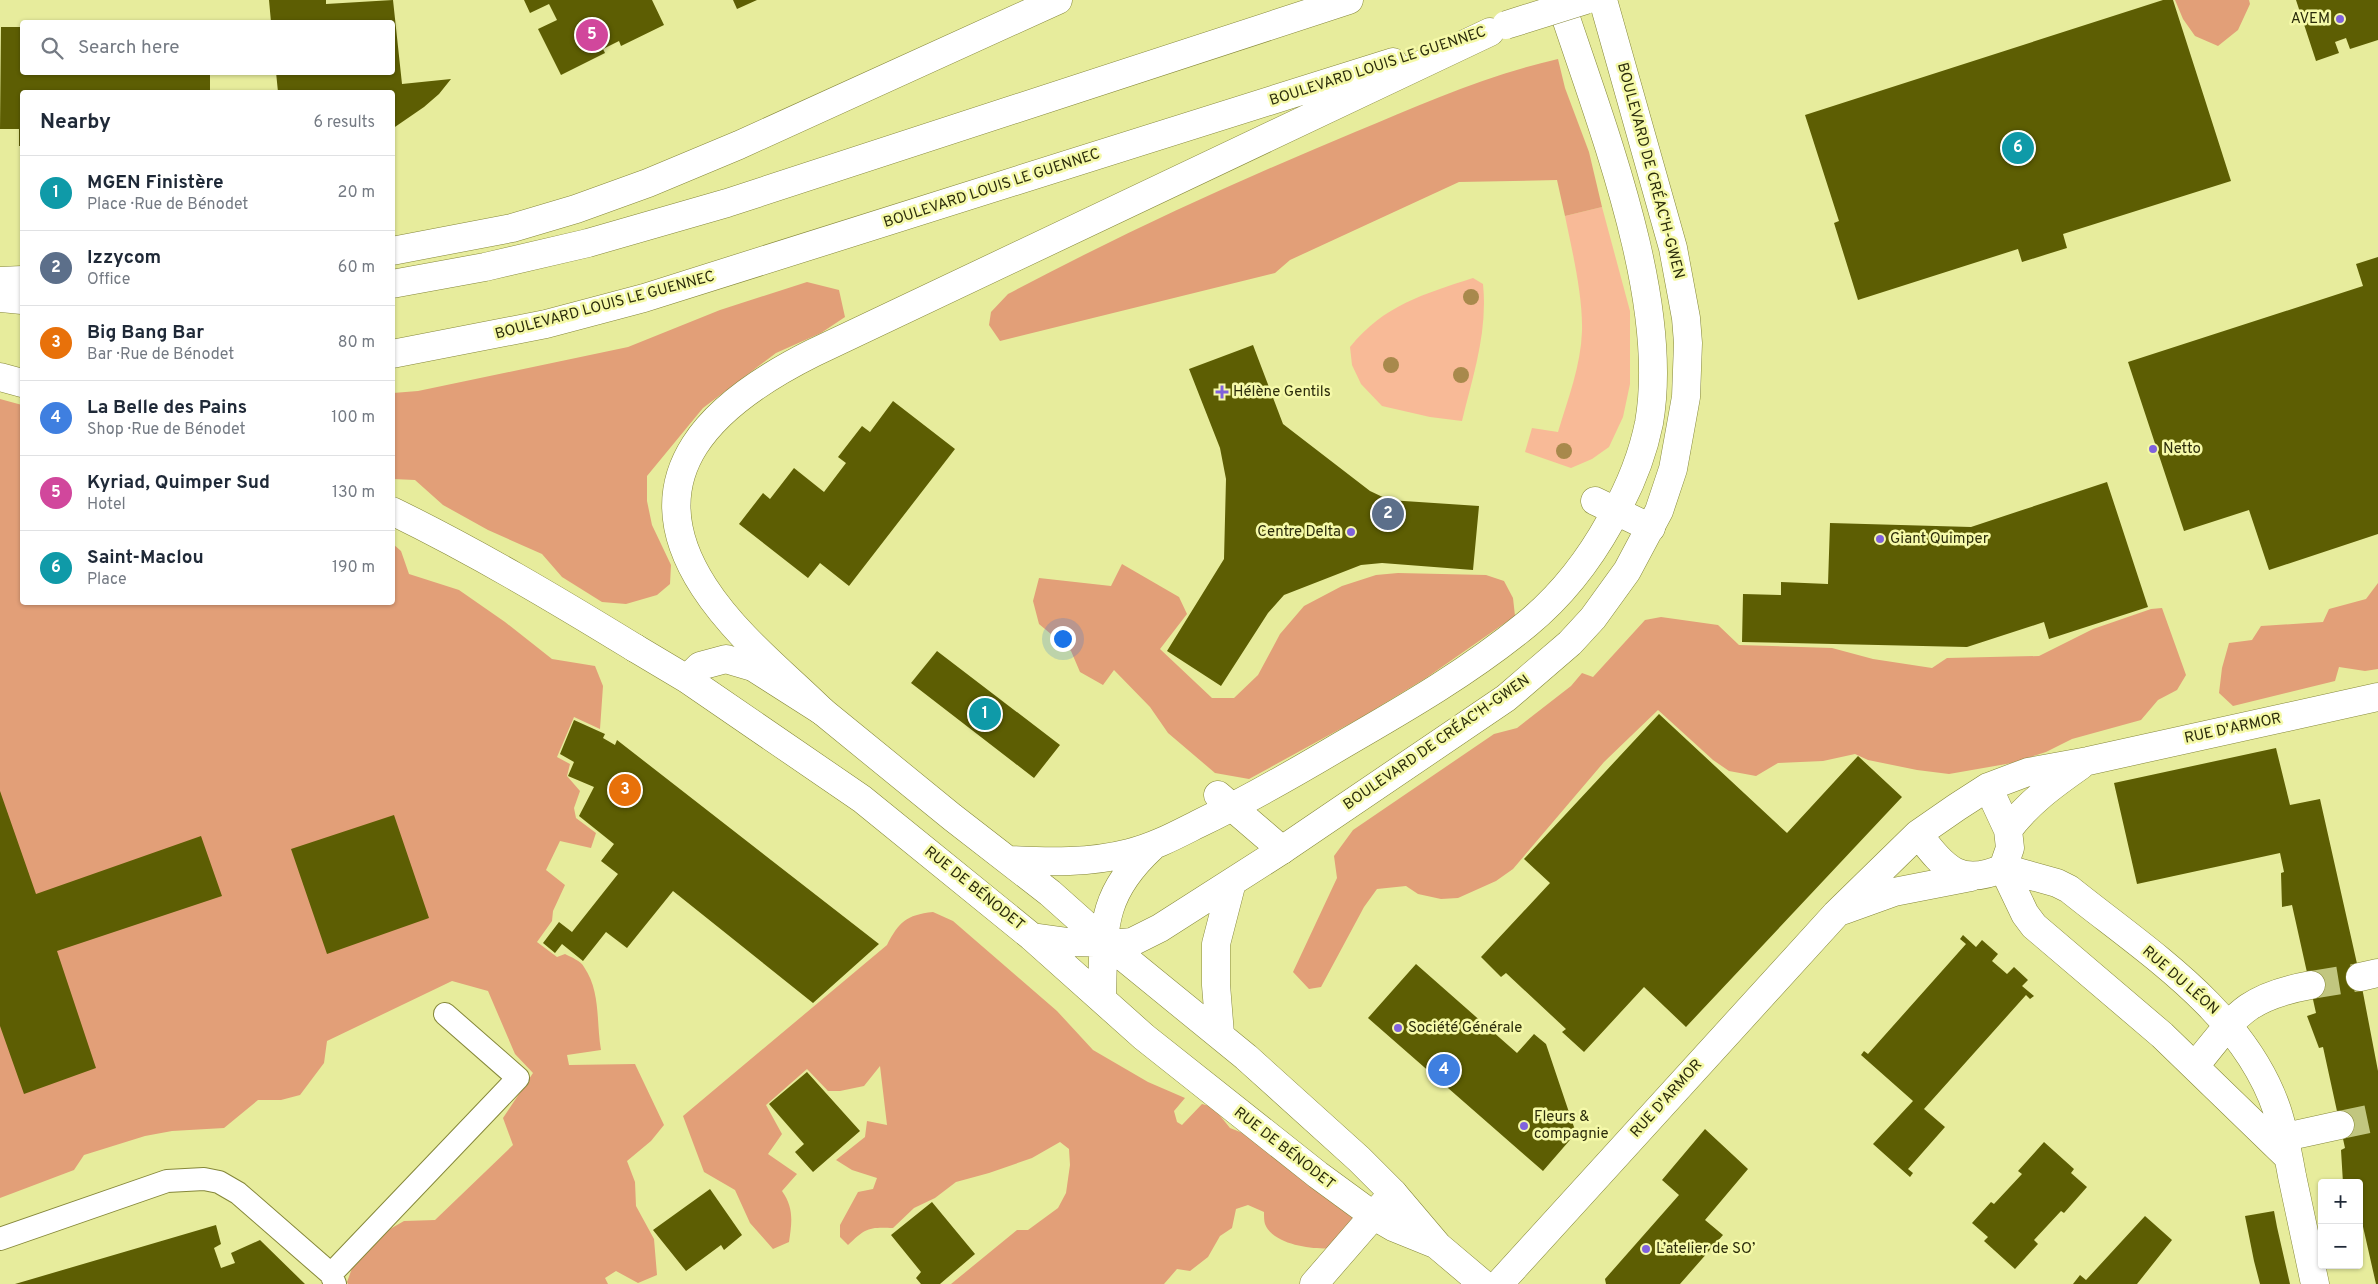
<!DOCTYPE html>
<meta charset="utf-8">
<style>
:root{--surface:#fff;--page:#f2f2f3;--text:#1f2937;--muted:#747a83;--line:#e0e1e3;--accent:#2563eb}
body{margin:0;font-family:Overpass,sans-serif;background:var(--page);color:var(--text)}
.controls{position:absolute;right:15px;bottom:15px;display:grid;overflow:hidden;border-radius:5px;box-shadow:0 1px 4px #0004}
.controls button{width:45px;height:45px;display:grid;place-items:center;padding:0;border:0;border-bottom:1px solid var(--line);background:var(--surface);color:var(--text);font:25px sans-serif}
.you{position:absolute;left:1062px;top:638px;width:18px;height:18px;margin:-12px;border:4px solid #fff;border-radius:50%;background:#1a73e8;box-shadow:0 0 0 8px #1a73e833}
.badge{display:grid;place-items:center;width:32px;height:32px;border-radius:50%;background:var(--accent);color:#fff;font-size:16px;font-weight:700}
.pin{position:absolute;translate:-50% -50%;border:2px solid #fff;box-shadow:0 1px 5px #0006}
.list{margin:0;padding:0;list-style:none}
h2{display:flex;justify-content:space-between;align-items:center;height:65px;margin:0;padding:0 20px;font-size:21px}
h2 small{font-size:16px;font-weight:400;color:var(--muted)}
.list li{display:grid;grid-template-columns:32px 1fr auto;gap:15px;align-items:center;box-sizing:border-box;height:75px;padding:0 20px;border-top:1px solid var(--line)}
.list b{display:block;font-size:19px;white-space:nowrap}
.list p{margin:0;font-size:16px;white-space:nowrap;color:var(--muted)}
.list em{font-size:16px;font-style:normal;color:var(--muted)}
.icon{flex:none;width:28px;height:28px;fill:none;stroke:currentColor;stroke-width:2;stroke-linecap:round;stroke-linejoin:round}
.map{position:relative;flex:none;width:2378px;height:1284px;overflow:hidden}
.search{position:absolute;background:var(--surface);box-shadow:0 1px 4px #0004;left:20px;top:20px;width:375px;height:55px;display:flex;align-items:center;gap:12px;box-sizing:border-box;padding:0 18px;border-radius:5px;color:var(--muted);font-size:19px}
.panel{position:absolute;background:var(--surface);box-shadow:0 1px 4px #0004;left:20px;top:90px;width:375px;height:515px;border-radius:5px}
.map>svg:first-child{display:block}
.green{fill:#f8ba97}
.forest{fill:#e29f78}
.building{fill:#5d5e03}
.lines{fill:none;stroke-linecap:round;stroke-linejoin:round}
.minor-tunnel{stroke:#c1c67f;stroke-width:28;stroke-dasharray:28 14;stroke-linecap:butt}
.service-casing{stroke:#858739;stroke-width:24}
.minor-casing{stroke:#858739;stroke-width:29}
.tertiary-casing{stroke:#858739;stroke-width:29}
.primary-casing{stroke:#858739;stroke-width:29}
.service{stroke:#fff;stroke-width:22}
.minor{stroke:#fff;stroke-width:28}
.tertiary{stroke:#fff;stroke-width:28}
.primary{stroke:#fff;stroke-width:28}
.primary-bridge-casing{stroke:#858739;stroke-width:29;stroke-linecap:butt}
.primary-bridge{stroke:#fff;stroke-width:28}
.tree{fill:#a8894c}
.poi-dot{fill:#8062dd;stroke:#f5f9a9;stroke-width:2}
.labels{text-anchor:middle;dominant-baseline:central;stroke-width:5;stroke-linejoin:round;paint-order:stroke}
.poi-label{font-size:15px;fill:#2b2c0b;stroke:#f5f9a9;text-anchor:start}
.street-label{font-size:15px;fill:#2b2c0b;stroke:#f5f9a9}
</style>
<div class="map">
<svg width="2378" height="1284" viewBox="0 0 2378 1284">
<rect width="100%" height="100%" fill="#e7ec9c"/>
<path class="green" d="M1602,207L1630,311V384L1623,417L1609,447L1592,459L1571,468L1525,452L1532,428L1558,432C1568,399 1581,365 1582,331C1583,296 1572,250 1565,216Z
M1473,278L1483,284C1488,331 1473,376 1462,421L1430,417L1382,406L1361,384L1352,365L1350,347C1384,305 1424,294 1473,278Z"/>
<path class="forest" d="M2175,0H2249L2250,4L2238,30L2218,46L2195,36L2183,19Z
M1558,59L1565,88L1589,152L1602,207L1565,216L1557,180L1459,182L1290,260L1275,273L1000,341L989,325L991,312L1008,294C1121,234 1237,181 1355,132C1422,104 1487,75 1558,59Z
M807,282L839,290L845,317L821,333L776,353L703,408L647,476V501L652,525L671,565L670,584L657,595L626,604L602,602L562,577L542,554L488,530L443,505L415,480L393,479V393L418,391L628,347L720,310Z
M0,399L22,405V602H392L393,544L401,551L409,574L459,590L505,622L552,659L595,666L603,686L600,729L574,717L557,757L570,764L567,776L580,791L574,808L576,818L596,833L591,848L560,841L546,870L565,885L553,911L552,921L537,942L557,957L565,954C571,957 581,961 584,967C601,992 596,1021 601,1050L567,1055L569,1065L635,1064L664,1125L651,1141L627,1161L635,1182L636,1206L654,1239L657,1275L638,1283L616,1271L605,1278L608,1284H348L347,1282L355,1260L383,1233L404,1221L435,1220L513,1145L503,1118L533,1073L515,1054L488,991L452,981L327,1041L324,1063L300,1095L281,1100H258L224,1128L172,1131L145,1136L84,1155L74,1170L0,1198Z
M1122,564L1179,597L1187,614L1160,649L1212,698H1234L1258,675L1280,634L1304,606L1342,586L1376,575L1398,573L1486,575L1504,581L1513,598L1515,616L1426,678L1362,717L1249,779L1215,773L1168,733L1150,707L1114,670L1103,685L1080,672L1071,651L1039,624L1033,601L1039,578L1111,586Z
M2378,583V669L2365,671L2339,667L2335,681L2233,706L2219,693L2222,668L2229,643L2252,640L2261,626L2323,622L2329,609L2366,599Z
M2162,608L2186,675L2177,690L2158,700L2141,720L2072,739L2046,752L2012,763L1949,774L1917,770L1868,760L1855,754L1823,761L1778,763L1756,776L1729,771L1713,760L1658,710L1604,762L1513,869L1496,881L1458,898L1441,899L1418,894L1406,886L1377,889L1364,907L1321,987L1309,989L1293,972L1337,878L1334,856L1353,830L1494,734L1517,728L1571,686L1582,673L1593,677L1645,620L1661,617L1718,625L1739,645L1832,648L1873,659L1932,668L1947,658L2039,656L2093,629L2151,609Z
M933,912L953,921L1057,1011L1093,1050L1148,1082L1185,1098L1174,1111L1177,1122L1182,1125L1202,1104L1213,1107L1230,1128L1263,1141L1358,1221L1332,1248C1314,1250 1273,1245 1265,1224C1264,1221 1264,1216 1264,1212L1248,1205L1236,1209L1232,1228L1220,1236L1208,1257L1190,1271L1177,1269L1164,1284H951L1017,1230H1028L1058,1208L1066,1193L1070,1165L1069,1149L1060,1142L1032,1158L989,1173L956,1182L935,1198L914,1208L893,1228C868,1227 866,1228 848,1245L840,1237V1225L858,1192L873,1189L877,1178L852,1170L836,1160L865,1137L867,1121L887,1125L880,1066L864,1086L840,1091H828L807,1069L766,1105L782,1134L768,1154L797,1174L782,1191C794,1208 792,1222 789,1242L773,1249L750,1223L735,1190L704,1172L683,1116L887,945C899,922 906,915 933,912Z"/>
<path class="building" d="M269,0H326V4L393,0L402,84L451,79L439,94L424,107L392,129V92H278L276,72H392V22H271Z
M524,0H652L664,25L621,46L619,41L603,49L605,53L561,75L538,29L557,20L549,4L530,13Z
M733,0H757L737,9Z
M2163,0H2173L2231,181L2063,234L2067,248L2022,262L2018,249L1858,300L1834,223L1839,221L1805,115Z
M2296,0H2378V40L2350,49L2346,38L2335,42L2339,53L2316,61Z
M1,27H22V72H210V92H22V146H19V129H0Z
M2378,257V534L2269,570L2249,510L2184,531L2128,362L2363,286L2356,264Z
M1253,345L1283,424L1370,491L1389,500L1479,506L1473,570L1382,563L1361,565L1284,595L1268,613L1221,686L1167,651L1224,559L1226,479L1220,448L1189,369Z
M893,401L955,449L849,586L820,563L808,578L739,524L763,493L770,499L794,468L824,492L846,463L838,457L862,426L870,432Z
M2107,482L2148,607L2049,639L2044,622L1967,647L1742,642L1743,594L1781,595V582L1828,584L1830,523L1971,527Z
M937,651L1060,745L1034,778L911,683Z
M1659,714L1787,833L1858,756L1902,797L1686,1027L1644,987L1584,1052L1562,1032L1566,1029L1506,973L1501,977L1481,957L1550,883L1524,859Z
M574,720L605,734L603,738L615,745L617,740L879,944L813,1003L673,891L627,948L606,932L583,961L562,944L555,953L543,943L559,922L572,932L618,874L601,861L614,844L579,816L594,787L568,776L574,762L560,754Z
M2276,748L2290,805L2320,799L2360,977L2378,1071V1284H2376L2359,1209V1183H2343L2341,1150L2345,1148L2323,1047L2319,1048L2307,1016L2316,1013L2292,905L2282,907L2281,873L2284,872L2280,853L2137,884L2114,783Z
M0,791L36,894L201,836L222,896L57,951L96,1068L24,1094L0,1026Z
M394,815L429,918L327,954L291,849Z
M1963,935L1976,947L1982,940L1998,954L1992,961L2007,974L2014,967L2028,980L2022,986L2034,996L2030,999L2026,995L1924,1109L1945,1127L1908,1169L1913,1173L1910,1177L1873,1144L1913,1101L1861,1055L1864,1051L1868,1054L1966,944L1960,939Z
M1416,964L1517,1053L1534,1034L1546,1044L1576,1133L1543,1171L1368,1018Z
M807,1072L860,1131L813,1172L795,1152L804,1144L769,1104Z
M1705,1129L1748,1169L1705,1220L1723,1235L1680,1284H1606L1605,1279L1679,1195L1662,1180Z
M2044,1142L2074,1169L2071,1173L2087,1187L2064,1213L2061,1211L2034,1240L2038,1244L2015,1269L1984,1241L1988,1237L1972,1223L1991,1202L1994,1204L2022,1174L2018,1171Z
M710,1189L742,1235L724,1250L721,1245L686,1271L653,1230Z
M932,1202L975,1254L940,1284H921L916,1278L921,1272L891,1235Z
M2274,1211L2277,1227L2290,1284H2260L2254,1261L2245,1216Z
M2145,1216L2172,1240L2137,1284H2073L2080,1275L2086,1280Z
M216,1225L221,1244L214,1248L221,1268L235,1263L231,1253L260,1240L305,1284H15Z"/>
<g class="lines">
<path class="minor-tunnel" d="M2311,985L2360,977
M2340,1125L2378,1117"/>
<defs>
<path id="service" d="M0,1239L167,1181L204,1179L219,1182L238,1193L331,1274L335,1284
M331,1274L518,1078L445,1014"/>
<path id="minor" d="M1595,501L1651,528
M1988,787L2008,830L2010,848L2003,868L2025,914L2034,926L2162,1035L2288,1157
M1218,795L1282,850
M2008,830C2028,803 2053,785 2080,766
M1918,834C1944,867 1959,888 2003,868L2057,883L2069,889C2146,951 2244,1012 2277,1110C2284,1131 2288,1154 2292,1176C2300,1212 2307,1248 2315,1284
M1844,910L1894,892L1971,877
M2360,977L2378,973
M2195,1066C2236,1016 2244,997 2311,985
M2285,1137L2340,1125
M1314,1284L1393,1193
M1499,1284L1836,914L1918,834L1957,807L1988,787L2028,772L2088,761L2378,697"/>
<path id="tertiary" d="M635,648L687,679L862,799L1032,937L1144,1037L1318,1175L1374,1216L1393,1227L1435,1244
M687,679L700,666L726,659L753,667L822,711L952,817L1050,893L1105,942L1246,1057L1359,1159L1393,1193L1438,1246L1483,1284
M1010,860C1049,862 1090,863 1129,853C1154,847 1176,835 1198,824C1248,800 1295,773 1342,745C1406,708 1470,671 1527,624C1561,596 1589,560 1610,522C1628,491 1642,458 1649,423C1671,297 1599,120 1560,0
M1032,937L1068,942L1122,943L1132,942L1160,928L1282,850L1506,698L1570,643L1593,618L1627,571L1659,511L1673,469L1686,397L1688,343L1686,318L1673,248L1603,0
M1102,998C1104,930 1099,896 1152,847
M1220,1034L1216,985V944L1232,882"/>
<path id="primary" d="M392,251L512,228L576,209L648,183L739,145L1058,0
M0,281L22,280
M392,284L485,267L588,243L727,203L1349,0
M0,298L22,300
M392,354L546,324L644,298L1393,62
M0,377L22,383
M392,511C476,552 555,599 635,648
M822,711C782,672 735,635 704,587C630,473 717,401 813,353L1490,32"/>
</defs>
<use href="#service" class="service-casing"/>
<use href="#minor" class="minor-casing"/>
<use href="#tertiary" class="tertiary-casing"/>
<use href="#primary" class="primary-casing"/>
<use href="#service" class="service"/>
<use href="#minor" class="minor"/>
<use href="#tertiary" class="tertiary"/>
<use href="#primary" class="primary"/>
<defs>
<path id="primary-bridge" d="M1506,25L1586,0"/>
</defs>
<use href="#primary-bridge" class="primary-bridge-casing"/>
<use href="#primary-bridge" class="primary-bridge"/>
</g>
<g class="tree">
<circle cx="1471" cy="297" r="8"/>
<circle cx="1391" cy="365" r="8"/>
<circle cx="1461" cy="375" r="8"/>
<circle cx="1564" cy="451" r="8"/>
</g>
<g class="poi-dot">
<circle cx="2340" cy="19" r="5"/>
<path d="M1219.5 384.5h5v5h5v5h-5v5h-5v-5h-5v-5h5z"/>
<circle cx="2153" cy="449" r="5"/>
<circle cx="1351" cy="532" r="5"/>
<circle cx="1880" cy="539" r="5"/>
<circle cx="1398" cy="1028" r="5"/>
<circle cx="1524" cy="1126" r="5"/>
<circle cx="1646" cy="1249" r="5"/>
</g>
<g class="labels">
<g class="poi-label">
<text x="2330" y="19" text-anchor="end">AVEM</text>
<text x="1233" y="392">Hélène Gentils</text>
<text x="2163" y="449">Netto</text>
<text x="1341" y="532" text-anchor="end">Centre Delta</text>
<text x="1890" y="539">Giant Quimper</text>
<text x="1408" y="1028">Société Générale</text>
<text x="1534" y="1117">Fleurs &amp;<tspan x="1534" dy="17">compagnie</tspan></text>
<text x="1656" y="1249">L’atelier de SO’</text>
</g>
<g class="street-label">
<text transform="translate(1378 67) rotate(-18)">BOULEVARD LOUIS LE GUENNEC</text>
<text transform="translate(1650 171) rotate(75)">BOULEVARD DE CRÉAC'H-GWEN</text>
<text transform="translate(992 189) rotate(-18)">BOULEVARD LOUIS LE GUENNEC</text>
<text transform="translate(605 306) rotate(-15)">BOULEVARD LOUIS LE GUENNEC</text>
<text transform="translate(2233 729) rotate(-12)">RUE D'ARMOR</text>
<text transform="translate(1437 743) rotate(-35)">BOULEVARD DE CRÉAC'H-GWEN</text>
<text transform="translate(974 889) rotate(39)">RUE DE BÉNODET</text>
<text transform="translate(2180 981) rotate(41)">RUE DU LÉON</text>
<text transform="translate(1667 1099) rotate(-48)">RUE D'ARMOR</text>
<text transform="translate(1284 1149) rotate(38)">RUE DE BÉNODET</text>
</g>
</g>
</svg>
<div class="controls">
<button>+</button>
<button>−</button>
</div>
<div class="you"></div>
<div class="pin badge" style="left:985px;top:714px;background:#0f9aa8">1</div>
<div class="pin badge" style="left:1388px;top:514px;background:#5c6f8a">2</div>
<div class="pin badge" style="left:625px;top:790px;background:#e8710a">3</div>
<div class="pin badge" style="left:1444px;top:1070px;background:#3f7fe0">4</div>
<div class="pin badge" style="left:592px;top:35px;background:#d1479c">5</div>
<div class="pin badge" style="left:2018px;top:148px;background:#0f9aa8">6</div>
<div class="search"><svg class="icon" aria-label="search" viewBox="0 0 24 24"><circle cx="10" cy="10" r="6"/><path d="M15 15l6 6"/></svg>Search here</div>
<section class="panel">
<h2>Nearby<small>6 results</small></h2>
<ul class="list">
<li><span class="badge" style="background:#0f9aa8">1</span><div><b>MGEN Finistère</b><p>Place · Rue de Bénodet</p></div><em>20 m</em></li>
<li><span class="badge" style="background:#5c6f8a">2</span><div><b>Izzycom</b><p>Office</p></div><em>60 m</em></li>
<li><span class="badge" style="background:#e8710a">3</span><div><b>Big Bang Bar</b><p>Bar · Rue de Bénodet</p></div><em>80 m</em></li>
<li><span class="badge" style="background:#3f7fe0">4</span><div><b>La Belle des Pains</b><p>Shop · Rue de Bénodet</p></div><em>100 m</em></li>
<li><span class="badge" style="background:#d1479c">5</span><div><b>Kyriad, Quimper Sud</b><p>Hotel</p></div><em>130 m</em></li>
<li><span class="badge" style="background:#0f9aa8">6</span><div><b>Saint-Maclou</b><p>Place</p></div><em>190 m</em></li>
</ul>
</section>
</div>
